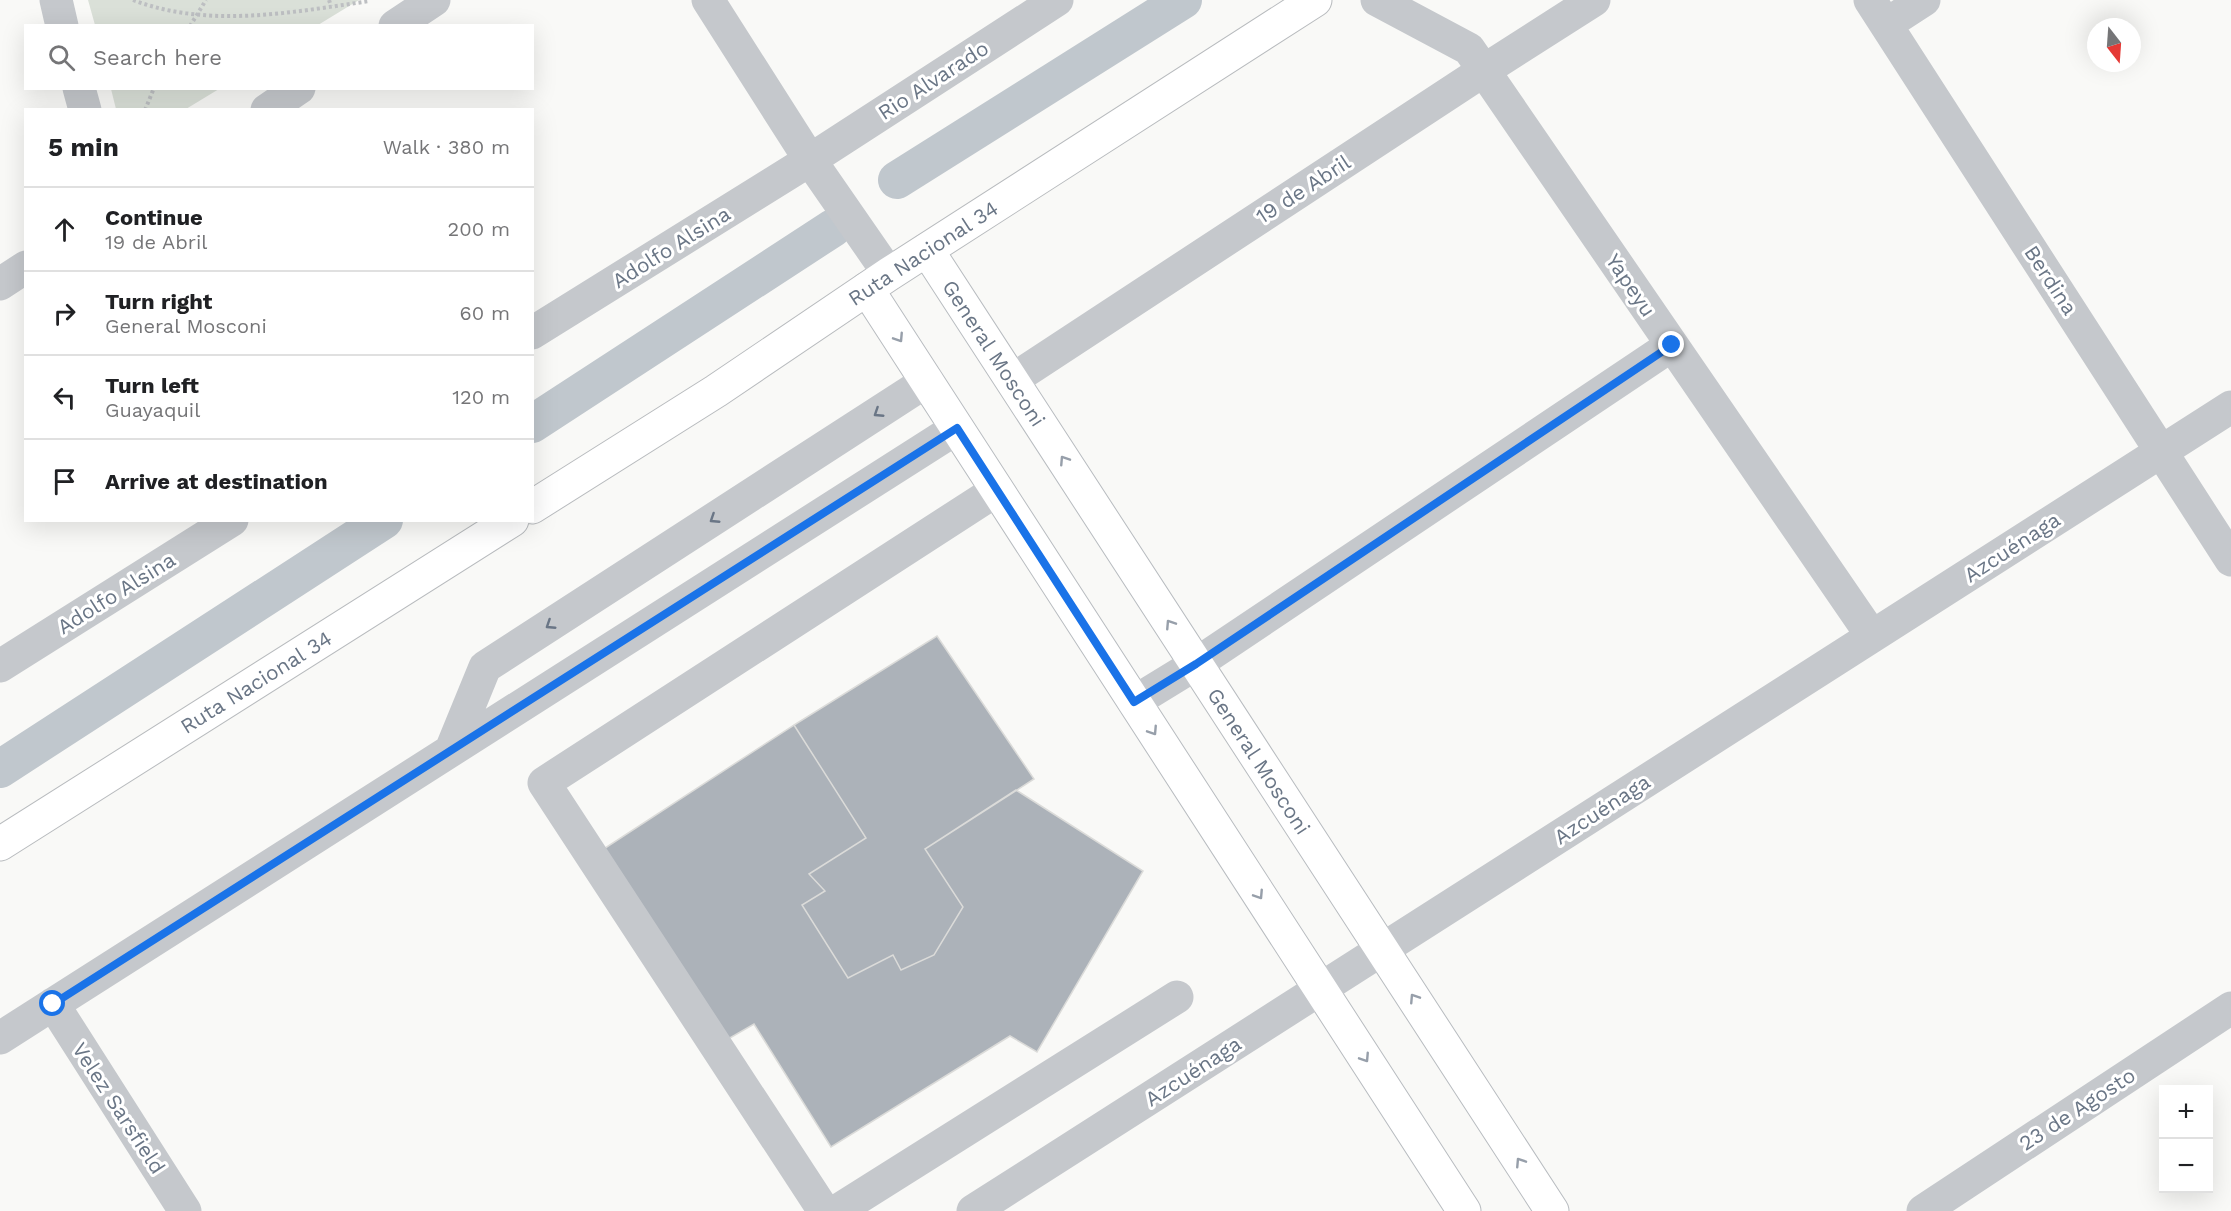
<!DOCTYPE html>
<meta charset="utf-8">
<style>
:root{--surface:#fff;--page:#f6f6f6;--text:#202124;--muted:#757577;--line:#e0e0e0}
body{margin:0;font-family:"Work Sans",sans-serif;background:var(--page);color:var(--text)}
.controls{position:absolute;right:18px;bottom:18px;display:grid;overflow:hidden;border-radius:0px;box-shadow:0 6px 24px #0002}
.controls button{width:54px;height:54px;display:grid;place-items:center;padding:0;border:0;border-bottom:2px solid var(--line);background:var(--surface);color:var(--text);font:30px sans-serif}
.compass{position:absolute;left:2087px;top:18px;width:54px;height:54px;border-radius:50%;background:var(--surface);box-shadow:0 6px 24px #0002;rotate:163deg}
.stop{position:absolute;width:18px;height:18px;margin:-14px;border:4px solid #1a73e8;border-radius:50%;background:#fff}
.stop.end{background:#1a73e8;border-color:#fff;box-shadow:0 2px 6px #0008}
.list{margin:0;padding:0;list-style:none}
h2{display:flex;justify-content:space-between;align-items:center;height:78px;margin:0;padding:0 24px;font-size:26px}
h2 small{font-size:20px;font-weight:400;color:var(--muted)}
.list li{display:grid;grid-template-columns:39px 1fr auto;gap:18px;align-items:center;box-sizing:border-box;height:84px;padding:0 24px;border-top:2px solid var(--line)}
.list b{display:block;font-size:22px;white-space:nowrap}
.list p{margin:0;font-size:20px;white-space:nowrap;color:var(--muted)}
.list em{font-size:20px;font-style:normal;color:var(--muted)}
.icon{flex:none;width:33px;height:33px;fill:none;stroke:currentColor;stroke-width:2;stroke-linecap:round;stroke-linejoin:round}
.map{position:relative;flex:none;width:2231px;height:1211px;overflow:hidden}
.search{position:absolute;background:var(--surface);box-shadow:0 6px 24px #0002;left:24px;top:24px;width:510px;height:66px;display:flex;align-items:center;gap:15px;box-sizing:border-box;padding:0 21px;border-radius:0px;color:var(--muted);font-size:22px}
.panel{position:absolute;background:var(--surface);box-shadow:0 6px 24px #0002;left:24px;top:108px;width:510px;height:414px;border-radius:0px}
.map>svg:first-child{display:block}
.green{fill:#dae0d8}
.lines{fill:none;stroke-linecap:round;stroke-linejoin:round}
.canal{stroke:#c0c7cd;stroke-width:38}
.building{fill:#acb2b9;stroke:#dbdbd9;stroke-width:1.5}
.major-casing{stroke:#b8bcc0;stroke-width:35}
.highway-casing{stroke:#b8bbbe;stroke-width:35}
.path{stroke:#bdbfc2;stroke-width:4;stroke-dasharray:3 3;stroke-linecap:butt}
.minor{stroke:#c5c8cc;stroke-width:33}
.major{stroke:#fff;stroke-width:33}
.highway{stroke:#fff;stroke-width:33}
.oneway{stroke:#979faa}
.oneway2{stroke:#6a7686}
.route{stroke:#1a73e8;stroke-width:8}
.labels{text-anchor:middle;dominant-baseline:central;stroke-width:6;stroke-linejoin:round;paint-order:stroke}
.street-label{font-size:21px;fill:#6a7686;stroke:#fff}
</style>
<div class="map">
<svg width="2231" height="1211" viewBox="0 0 2231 1211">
<rect width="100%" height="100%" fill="#f9f9f7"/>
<path class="green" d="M88,0H359L318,25H95Z
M111,89V88L219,89L186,109H116Z"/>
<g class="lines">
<path class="canal" d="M897,180L1183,0
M532,424L833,228
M0,769L384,520"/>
</g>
<path class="building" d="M937,636L1034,779L925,849L963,907L934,955L901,970L893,955L848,978L802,905L825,891L809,874L866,838L794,725Z
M794,725L866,838L809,874L825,891L802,905L848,978L893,955L901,970L934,955L963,907L925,849L1016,790L1143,871L1037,1052L1010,1036L831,1147L754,1024L723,1042L599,852Z"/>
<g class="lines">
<defs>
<path id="major" d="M927,250L1552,1211
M867,289L1464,1211"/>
<path id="highway" d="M532,507L716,391L889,274L1315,0
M0,844L512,520"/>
</defs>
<use href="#major" class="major-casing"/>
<use href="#highway" class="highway-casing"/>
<path class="path" d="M133,0C209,29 293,12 370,1
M329,0L331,6
M190,26L206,0
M145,110L154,88"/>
<path class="minor" d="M56,0L62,26
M708,0L810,160L889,274
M1377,0L1469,49L1872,636
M1870,0L2231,560
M1887,24L1924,0
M395,26L434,0
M79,88L85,110
M267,110L299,88
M0,284L26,267
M532,333L810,160L1057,0
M1012,380L1483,71L1594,0
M0,666L232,520
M1134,702L1196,664L1672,345
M451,750L485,667L927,381
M53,1004L185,1211
M0,1038L957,428
M824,1211L544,783L997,490
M837,1211L1177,997
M973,1211L2231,407
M1923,1211L2231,1008"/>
<use href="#major" class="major"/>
<use href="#highway" class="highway"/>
</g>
<defs><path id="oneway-chevron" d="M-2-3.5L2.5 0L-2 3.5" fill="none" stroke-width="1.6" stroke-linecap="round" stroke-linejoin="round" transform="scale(1.5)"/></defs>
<g class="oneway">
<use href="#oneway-chevron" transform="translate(899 338) rotate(57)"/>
<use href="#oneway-chevron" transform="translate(1064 460) rotate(-123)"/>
<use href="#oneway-chevron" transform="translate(1170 624) rotate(-123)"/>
<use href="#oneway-chevron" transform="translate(1153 731) rotate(57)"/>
<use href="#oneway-chevron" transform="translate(1259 895) rotate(57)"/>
<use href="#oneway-chevron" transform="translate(1414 998) rotate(-123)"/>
<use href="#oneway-chevron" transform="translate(1365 1058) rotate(57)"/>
<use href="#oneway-chevron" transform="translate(1520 1162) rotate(-123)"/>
</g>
<g class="oneway2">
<use href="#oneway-chevron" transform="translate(878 413) rotate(147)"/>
<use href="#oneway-chevron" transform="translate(714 519) rotate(147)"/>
<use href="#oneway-chevron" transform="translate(550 625) rotate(147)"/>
</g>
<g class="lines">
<path class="route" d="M53,1004L957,428L1134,702L1196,664L1672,345"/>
</g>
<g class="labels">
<g class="street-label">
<text transform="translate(933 80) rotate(-33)">Rio Alvarado</text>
<text transform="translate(1303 189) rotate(-33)">19 de Abril</text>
<text transform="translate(671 247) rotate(-32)">Adolfo Alsina</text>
<text transform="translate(923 253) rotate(-33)">Ruta Nacional 34</text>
<text transform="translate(2051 280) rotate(57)">Berdina</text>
<text transform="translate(1631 285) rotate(56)">Yapeyu</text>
<text transform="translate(994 353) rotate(57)">General Mosconi</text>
<text transform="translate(2012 547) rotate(-33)">Azcuénaga</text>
<text transform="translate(116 593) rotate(-32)">Adolfo Alsina</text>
<text transform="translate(256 682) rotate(-32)">Ruta Nacional 34</text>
<text transform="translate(1259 761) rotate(57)">General Mosconi</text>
<text transform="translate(1602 809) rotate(-33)">Azcuénaga</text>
<text transform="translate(1193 1071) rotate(-33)">Azcuénaga</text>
<text transform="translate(119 1108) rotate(57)">Velez Sarsfield</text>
<text transform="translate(2077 1109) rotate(-33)">23 de Agosto</text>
</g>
</g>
</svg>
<div class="controls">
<button>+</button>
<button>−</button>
</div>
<svg class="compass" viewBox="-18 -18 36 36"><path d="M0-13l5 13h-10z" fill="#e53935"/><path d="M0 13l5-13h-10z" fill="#757577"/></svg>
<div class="stop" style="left:53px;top:1004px"></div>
<div class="stop end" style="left:1672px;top:345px"></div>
<div class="search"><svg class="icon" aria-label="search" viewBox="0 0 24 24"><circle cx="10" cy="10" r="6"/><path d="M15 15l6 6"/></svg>Search here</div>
<section class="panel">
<h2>5 min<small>Walk · 380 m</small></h2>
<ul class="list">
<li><svg class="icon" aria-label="ahead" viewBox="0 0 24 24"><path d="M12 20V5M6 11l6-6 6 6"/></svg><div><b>Continue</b><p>19 de Abril</p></div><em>200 m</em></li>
<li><svg class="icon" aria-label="right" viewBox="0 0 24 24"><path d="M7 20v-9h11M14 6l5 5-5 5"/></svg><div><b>Turn right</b><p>General Mosconi</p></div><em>60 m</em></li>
<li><svg class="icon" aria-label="left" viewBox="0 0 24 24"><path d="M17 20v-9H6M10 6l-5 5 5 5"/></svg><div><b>Turn left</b><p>Guayaquil</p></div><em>120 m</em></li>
<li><svg class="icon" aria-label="arrive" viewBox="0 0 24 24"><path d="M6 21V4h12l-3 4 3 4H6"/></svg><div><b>Arrive at destination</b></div></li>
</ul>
</section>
</div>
